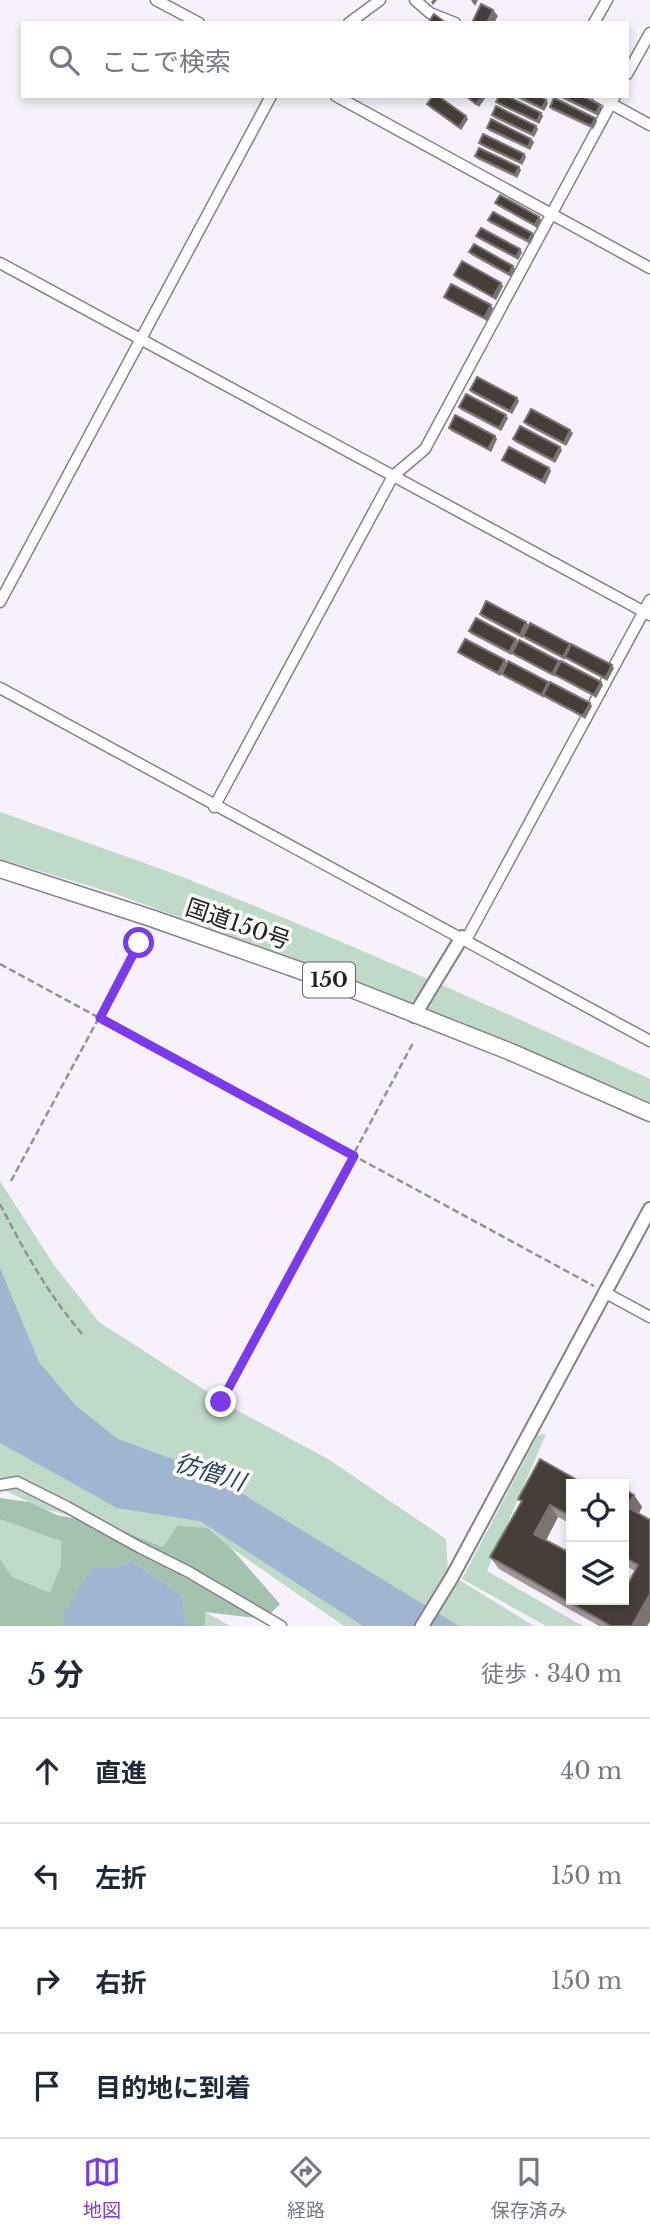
<!DOCTYPE html>
<html lang="ja">
<meta charset="utf-8">
<style>
:root{--surface:#fff;--page:#f6f6f7;--text:#1f2937;--muted:#747a83;--line:#e0e1e3;--accent:#7c3aed}
body{margin:0;font-family:"Libre Baskerville","Noto Sans JP",serif;background:var(--page);color:var(--text)}
.controls{position:absolute;right:21px;bottom:21px;display:grid;overflow:hidden;border-radius:0px;box-shadow:0 4px 10px #0003}
.controls button{width:63px;height:63px;display:grid;place-items:center;padding:0;border:0;border-bottom:2px solid var(--line);background:var(--surface);color:var(--text);font:35px sans-serif}
.stop{position:absolute;width:21px;height:21px;margin:-16px;border:5px solid #7c3aed;border-radius:50%;background:#fff}
.stop.end{background:#7c3aed;border-color:#fff;box-shadow:0 2px 7px #0008}
.list{margin:0;padding:0;list-style:none}
h2{display:flex;justify-content:space-between;align-items:center;height:91px;margin:0;padding:0 28px;font-size:30px}
h2 small{font-size:23px;font-weight:400;color:var(--muted)}
.list li{display:grid;grid-template-columns:46px 1fr auto;gap:21px;align-items:center;box-sizing:border-box;height:105px;padding:0 28px;border-top:2px solid var(--line)}
.list b{display:block;font-size:26px;white-space:nowrap}
.list em{font-size:23px;font-style:normal;color:var(--muted)}
.icon{flex:none;width:38px;height:38px;fill:none;stroke:currentColor;stroke-width:2;stroke-linecap:round;stroke-linejoin:round}
.map{position:relative;flex:none;width:650px;height:1626px;overflow:hidden}
.search{position:absolute;background:var(--surface);box-shadow:0 4px 10px #0003;left:21px;right:21px;top:21px;height:77px;display:flex;align-items:center;gap:18px;box-sizing:border-box;padding:0 24px;border-radius:0px;color:var(--muted);font-size:26px}
.sheet{height:511px;background:var(--surface)}
nav{display:flex;justify-content:space-around;align-items:center;box-sizing:border-box;height:98px;border-top:2px solid var(--line);background:var(--surface);font-size:19px;color:var(--muted)}
nav a{display:grid;justify-items:center;gap:4px}
nav .on{color:var(--accent)}
.map>svg:first-child{display:block}
.green{fill:#c0dac9}
.forest{fill:#a4c3af}
.water{fill:#a0b5cf}
.lines{fill:none;stroke-linecap:round;stroke-linejoin:round}
.minor-casing{stroke:#85818a;stroke-width:13}
.tertiary-casing{stroke:#85818a;stroke-width:16}
.trunk-casing{stroke:#85818a;stroke-width:19}
.path{stroke:#949097;stroke-width:2.5;stroke-dasharray:7 3.5;stroke-linecap:butt}
.minor{stroke:#fff;stroke-width:10}
.tertiary{stroke:#fff;stroke-width:12}
.trunk{stroke:#fff;stroke-width:16}
.wall{fill:#9e989a}
.shaded-wall{fill:#7b7473}
.building{fill:#463f39;stroke:#7b7473;stroke-width:2}
.route{stroke:#7c3aed;stroke-width:9}
.labels{text-anchor:middle;dominant-baseline:central;stroke-width:7;stroke-linejoin:round;paint-order:stroke}
.shield{fill:#fff;stroke:#646366;stroke-width:2}
.shield-label{font-size:21px;font-weight:bold;fill:#222024}
.street-label{font-size:23px;fill:#222024;stroke:#fff}
.water-label{font-size:24px;font-style:italic;fill:#244368;stroke:#fff}
</style>
<div class="map">
<svg width="650" height="1626" viewBox="0 0 650 1626">
<rect width="100%" height="100%" fill="#f6f1fb"/>
<path class="green" d="M0,812C62,834 124,855 185,878C342,940 497,1008 650,1079V1103L351,981L116,894L0,859Z
M0,1181L54,1265L99,1322L231,1407L328,1459L446,1539L448,1573L534,1626H344L231,1548L208,1528L163,1547L111,1526L44,1509L0,1488Z
M546,1434L487,1571L583,1626H546L462,1579L538,1435Z
M0,1507L205,1612L230,1626H0Z"/>
<path class="forest" d="M0,1498L29,1502L57,1515L111,1526L163,1547L177,1526L208,1528L231,1548L280,1604L265,1619L205,1612V1626H187L181,1595L132,1561L118,1567L92,1568L63,1613V1626H0V1559L12,1577L50,1593L61,1565V1541L0,1519Z"/>
<path class="water" d="M0,1268L39,1362L76,1406L118,1439L205,1471L459,1626H363L200,1521L117,1508L0,1443Z
M132,1561L181,1595L187,1626H63V1613L92,1568L118,1567Z"/>
<g class="lines">
<defs>
<path id="minor" d="M156,0L199,23
M415,0L430,13L455,23
M349,23L380,0
M594,23L607,0
M627,74L650,33
M336,96L650,268
M597,96L650,125
M0,263L650,615
M0,602L271,96
M0,688L650,1041
M214,807L393,476L425,449L615,96
M466,940L650,600
M604,1292L650,1317
M0,1485L17,1482L67,1507L139,1547L187,1571L281,1626"/>
<path id="tertiary" d="M414,1016L462,937
M422,1626L452,1577L650,1209"/>
<path id="trunk" d="M0,869L151,918L344,986L511,1052L650,1113"/>
</defs>
<use href="#minor" class="minor-casing"/>
<use href="#tertiary" class="tertiary-casing"/>
<use href="#trunk" class="trunk-casing"/>
<path class="path" d="M0,964L594,1286
M11,1181L139,943
M0,1204C24,1251 49,1296 84,1336
M221,1402L413,1043"/>
<use href="#minor" class="minor"/>
<use href="#tertiary" class="tertiary"/>
<use href="#trunk" class="trunk"/>
</g>
<path class="wall" d="M513,96H539L546,100L548,103L544,111Z
M557,96H582L600,105L602,108L598,116Z
M496,102L541,113L543,116L539,124L499,105Z
M427,104L468,119L461,130L429,107Z
M550,107L595,118L597,121L593,129L552,110Z
M492,115L538,129L534,137L494,118Z
M487,128L531,139L534,142L530,150L489,131Z
M479,143L524,154L526,157L522,165L482,146Z
M475,156L521,170L517,178L477,159Z
M495,203L539,217L541,220L537,228L498,206Z
M488,220L532,233L534,236L530,244L490,223Z
M476,236L520,249L522,252L518,260L479,239Z
M469,252L513,266L515,269L511,277L471,255Z
M454,275L501,283L503,286L496,300L456,278Z
M444,297L493,308L487,321L447,300Z
M470,390L519,401L512,414L472,393Z
M459,407L508,418L501,431L461,410Z
M524,422L573,433L566,446L526,425Z
M449,428L495,436L497,439L491,452L451,431Z
M513,439L562,450L555,463L515,442Z
M502,460L549,468L551,471L545,484L505,463Z
M480,614L526,622L529,625L522,638L482,617Z
M469,631L516,639L518,642L511,655L471,634Z
M523,636L570,644L614,668L607,681L566,659L565,660L525,639Z
M458,652L507,663L500,676L461,655Z
M512,653L559,661L603,685L596,698L555,676V677L515,656Z
M502,674L548,682L590,703L592,706L585,719L544,697V698L504,677Z
M571,1484V1524L558,1517L546,1540L571,1600L627,1586L635,1571L624,1565V1489L634,1495L642,1507L639,1513L650,1520V1621L647,1626H599L499,1569L490,1557L521,1503L518,1499Z"/>
<path class="shaded-wall" d="M433,0H437L433,5L431,2Z
M471,0H478L475,6Z
M493,10L498,16L494,23H487Z
M482,96L486,97L479,107L476,104Z
M546,100L548,103L544,111L542,108Z
M600,105L602,108L598,116L596,113Z
M541,113L543,116L539,124L537,121Z
M466,116L468,119L461,130L459,127Z
M595,118L597,121L593,129L591,126Z
M536,126L538,129L534,137L532,134Z
M531,139L534,142L530,150L528,147Z
M524,154L526,157L522,165L520,162Z
M519,167L521,170L517,178L515,175Z
M539,217L541,220L537,228L535,225Z
M532,233L534,236L530,244L528,241Z
M520,249L522,252L518,260L516,257Z
M513,266L515,269L511,277L509,274Z
M501,283L503,286L496,300L493,297Z
M491,305L493,308L487,321L484,318Z
M517,398L519,401L512,414L510,411Z
M506,415L508,418L501,431L499,428Z
M570,430L573,433L566,446L564,443Z
M495,436L497,439L491,452L488,449Z
M560,447L562,450L555,463L553,460Z
M549,468L551,471L545,484L542,481Z
M526,622L529,625L522,638L520,635Z
M516,639L518,642L511,655L509,652Z
M505,660L507,663L500,676L498,673Z
M612,665L614,668L607,681L605,678Z
M601,682L603,685L596,698L594,695Z
M590,703L592,706L585,719L583,716Z
M634,1495L642,1507L636,1519L627,1507Z
M550,1505L558,1517L543,1546L534,1534Z
M650,1594V1621L647,1626H632Z"/>
<path class="building" d="M481,4L493,10L487,23H472Z
M434,14L446,23H428Z
M433,96H438L466,116L459,127L427,104Z
M466,96H482L476,104Z
M499,96H507L541,113L537,121L496,102Z
M518,96H539L546,100L542,108Z
M561,96H582L600,105L596,113Z
M554,98L595,118L591,126L550,107Z
M496,106L536,126L532,134L492,115Z
M491,119L531,139L528,147L487,128Z
M483,134L524,154L520,162L479,143Z
M479,148L519,167L515,175L475,156Z
M500,195L539,217L535,225L495,203Z
M493,212L532,233L528,241L488,220Z
M481,228L520,249L516,257L476,236Z
M474,244L513,266L509,274L469,252Z
M462,261L501,283L493,297L454,275Z
M451,284L491,305L484,318L444,297Z
M477,377L517,398L510,411L470,390Z
M466,394L506,415L499,428L459,407Z
M531,409L570,430L564,443L524,422Z
M455,415L495,436L488,449L449,428Z
M520,426L560,447L553,460L513,439Z
M509,447L549,468L542,481L502,460Z
M486,601L526,622L520,635L480,614Z
M476,618L516,639L509,652L469,631Z
M530,623L570,644L563,657L523,636Z
M465,639L505,660L498,673L458,652Z
M519,640L559,661L552,674L512,653Z
M571,644L612,665L605,678L565,657Z
M508,661L548,682L542,695L502,674Z
M561,661L601,682L594,695L554,674Z
M550,682L590,703L583,716L543,695Z
M540,1459L584,1484H571V1516L550,1505L534,1534L566,1551L571,1541V1600H624V1584L627,1586L638,1565L624,1557V1489L634,1495L627,1507L650,1520V1594L632,1626H611L490,1557L522,1501L518,1499Z"/>
<g class="lines">
<path class="route" d="M139,943L100,1018L354,1156L221,1402"/>
</g>
<g class="labels">
<rect class="shield" x="303" y="962.5" width="52" height="35" rx="5"/>
<g class="shield-label">
<text x="329" y="980">150</text>
</g>
<g class="street-label">
<text transform="translate(238 924) rotate(19)">国道150号</text>
</g>
<g class="water-label">
<text transform="translate(210 1472) rotate(17)">彷僧川</text>
</g>
</g>
</svg>
<div class="controls">
<button><svg class="icon" aria-label="locate" viewBox="0 0 24 24"><circle cx="12" cy="12" r="6"/><path d="M12 2v4M12 18v4M2 12h4M18 12h4"/></svg></button>
<button><svg class="icon" aria-label="layers" viewBox="0 0 24 24"><path d="M12 4l9 5-9 5-9-5zM3 14l9 5 9-5"/></svg></button>
</div>
<div class="stop" style="left:139px;top:943px"></div>
<div class="stop end" style="left:221px;top:1402px"></div>
<div class="search"><svg class="icon" aria-label="search" viewBox="0 0 24 24"><circle cx="10" cy="10" r="6"/><path d="M15 15l6 6"/></svg>ここで検索</div>
</div>
<section class="sheet">
<h2>5 分<small>徒歩 · 340 m</small></h2>
<ul class="list">
<li><svg class="icon" aria-label="ahead" viewBox="0 0 24 24"><path d="M12 20V5M6 11l6-6 6 6"/></svg><div><b>直進</b></div><em>40 m</em></li>
<li><svg class="icon" aria-label="left" viewBox="0 0 24 24"><path d="M17 20v-9H6M10 6l-5 5 5 5"/></svg><div><b>左折</b></div><em>150 m</em></li>
<li><svg class="icon" aria-label="right" viewBox="0 0 24 24"><path d="M7 20v-9h11M14 6l5 5-5 5"/></svg><div><b>右折</b></div><em>150 m</em></li>
<li><svg class="icon" aria-label="arrive" viewBox="0 0 24 24"><path d="M6 21V4h12l-3 4 3 4H6"/></svg><div><b>目的地に到着</b></div></li>
</ul>
</section>
<nav>
<a class="on"><svg class="icon" aria-label="map" viewBox="0 0 24 24"><path d="M3 6l6-2 6 2 6-2v14l-6 2-6-2-6 2zM9 4v14M15 6v14"/></svg>地図</a>
<a><svg class="icon" aria-label="directions" viewBox="0 0 24 24"><path d="M12 3l9 9-9 9-9-9zM9 14v-3h6M13 9l2 2-2 2"/></svg>経路</a>
<a><svg class="icon" aria-label="saved" viewBox="0 0 24 24"><path d="M7 4h10v16l-5-4-5 4z"/></svg>保存済み</a>
</nav>
